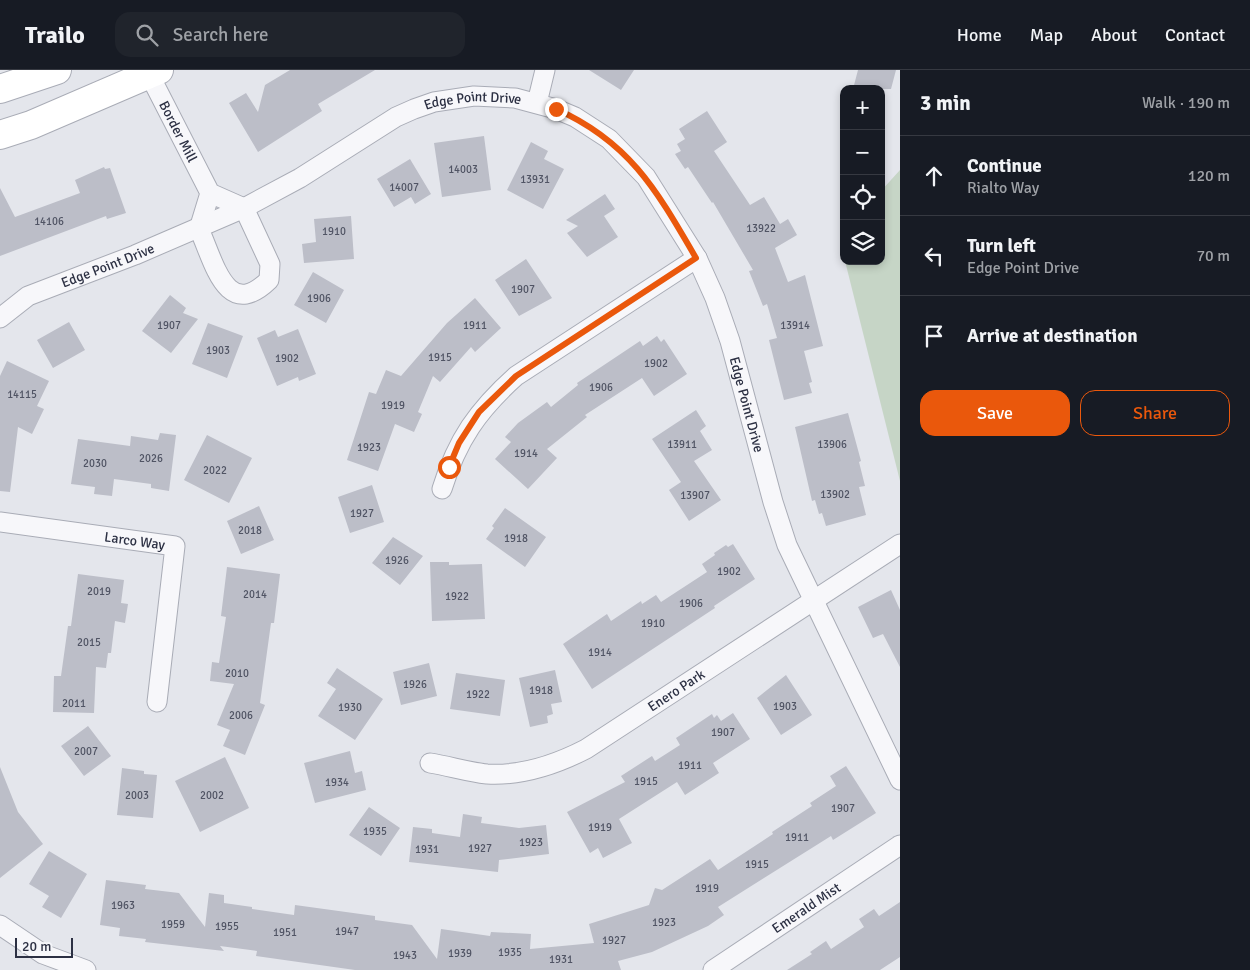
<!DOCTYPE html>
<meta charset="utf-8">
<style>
:root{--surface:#171b24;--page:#20242c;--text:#f1f3f6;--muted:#9ea1a6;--line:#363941;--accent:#ea580c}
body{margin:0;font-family:Signika,sans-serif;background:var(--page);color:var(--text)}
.controls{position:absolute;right:15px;top:15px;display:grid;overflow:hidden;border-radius:10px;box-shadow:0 2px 8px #0003}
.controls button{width:45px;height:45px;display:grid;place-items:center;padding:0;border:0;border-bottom:1px solid var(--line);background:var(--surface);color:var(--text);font:25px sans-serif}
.scale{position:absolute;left:15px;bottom:12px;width:58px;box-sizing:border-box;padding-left:5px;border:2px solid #2c3043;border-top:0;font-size:14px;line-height:18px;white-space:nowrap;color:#2c3043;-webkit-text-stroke:4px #f4f5f9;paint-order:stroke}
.stop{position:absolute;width:15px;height:15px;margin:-11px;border:4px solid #ea580c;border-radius:50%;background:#fff}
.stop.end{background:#ea580c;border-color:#fff;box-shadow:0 1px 5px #0008}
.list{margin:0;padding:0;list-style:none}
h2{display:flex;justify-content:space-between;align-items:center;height:65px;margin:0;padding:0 20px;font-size:21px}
h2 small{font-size:16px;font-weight:400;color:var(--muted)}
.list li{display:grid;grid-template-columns:32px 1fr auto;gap:15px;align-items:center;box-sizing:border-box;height:80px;padding:0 20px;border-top:1px solid var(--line)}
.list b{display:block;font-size:19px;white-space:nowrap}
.list p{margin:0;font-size:16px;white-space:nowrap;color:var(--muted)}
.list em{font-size:16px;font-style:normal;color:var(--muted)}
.actions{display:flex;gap:10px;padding:15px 20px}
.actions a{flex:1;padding:11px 0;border:1px solid var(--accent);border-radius:15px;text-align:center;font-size:18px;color:var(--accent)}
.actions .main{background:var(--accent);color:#fff}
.icon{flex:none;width:28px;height:28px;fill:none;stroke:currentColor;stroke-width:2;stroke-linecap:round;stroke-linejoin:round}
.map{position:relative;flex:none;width:900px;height:900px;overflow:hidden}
header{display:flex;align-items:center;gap:30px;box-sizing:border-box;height:70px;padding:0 25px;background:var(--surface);border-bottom:1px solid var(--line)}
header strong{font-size:24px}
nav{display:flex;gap:28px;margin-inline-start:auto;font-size:18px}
.search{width:350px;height:45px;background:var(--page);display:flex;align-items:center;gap:12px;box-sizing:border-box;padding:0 18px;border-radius:15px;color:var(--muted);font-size:19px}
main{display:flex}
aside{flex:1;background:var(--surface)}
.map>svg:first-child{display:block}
.green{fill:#c6d5c6}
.building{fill:#bcbec8}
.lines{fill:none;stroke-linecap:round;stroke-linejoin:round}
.minor-casing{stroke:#a9acb6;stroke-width:21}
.secondary-casing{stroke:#a9acb6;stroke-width:30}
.minor{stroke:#f7f7fa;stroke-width:19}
.secondary{stroke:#fff;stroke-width:28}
.route{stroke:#ea580c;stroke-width:6}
.labels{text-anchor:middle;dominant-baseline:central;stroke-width:4.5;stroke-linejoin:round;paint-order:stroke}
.number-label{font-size:11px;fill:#505464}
.street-label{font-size:14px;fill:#2c3043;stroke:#f4f5f9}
</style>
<header>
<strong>Trailo</strong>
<div class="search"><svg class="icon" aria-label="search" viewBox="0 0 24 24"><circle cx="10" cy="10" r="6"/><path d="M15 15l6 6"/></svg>Search here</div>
<nav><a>Home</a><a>Map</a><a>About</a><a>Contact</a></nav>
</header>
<main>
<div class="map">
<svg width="900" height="900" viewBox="0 0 900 900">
<rect width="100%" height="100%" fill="#e4e6ec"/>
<path class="green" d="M900,100V411L845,191H881V121Z"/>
<path class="building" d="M290,0H375L318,34L322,41L258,82L229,33L246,23L258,42L265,15Z
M589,0H634L621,20Z
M858,0H896L891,19H853Z
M707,41L727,72L714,81L750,135L764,127L780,154L788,149L797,165L775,178L788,212L805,205L823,276L804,281L812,312L809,313L812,323L784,330L769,270L777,268L767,234L763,236L749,201L753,200L713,132L712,133L688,97L685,99L675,84L681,81L677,74L685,69L679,59Z
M484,66L491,120L442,127L434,73Z
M531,72L548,81L544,89L564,99L543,139L507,120Z
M410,89L431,124L415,134L411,127L394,137L377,109Z
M104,97L105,99L110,98L126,143L107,149L106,146L0,186V118L15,147L80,123L75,110Z
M605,124L615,139L604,146L618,167L587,187L567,163L578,156L566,150Z
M351,146L354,189L304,193L302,174L316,172L314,149Z
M526,189L552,228L519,246L495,210Z
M313,202L344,220L326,253L294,235Z
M170,225L186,238L183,243L198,249L171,283L142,261Z
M475,228L501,258L475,282L471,277L440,312L433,306L418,342L422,344L414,362L395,354L378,401L347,390L369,322L376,324L386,300L401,306L447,253Z
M69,252L85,280L53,298L37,270Z
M208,253L243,266L227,308L192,294Z
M298,259L316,304L299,311L298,307L277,316L257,268L275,260L278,267Z
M657,266L661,272L664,269L687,304L654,326L642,308L585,345L587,347L547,379L557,388L528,419L495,389L511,372L505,367L518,353L547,332L551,337L578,315L577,313L640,271L643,276Z
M7,291L49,311L37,336L44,339L32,364L18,357L10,422L0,421V306Z
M696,340L706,356L700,361L712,380L694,391L721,430L689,451L669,420L681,412L652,369Z
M848,343L861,391L859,392L865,416L859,417L866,445L826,456L822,443L819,444L815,430L812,431L795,357Z
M160,363L176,365L169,421L151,418V414L114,409L112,426L94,424L95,417L71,414L78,369L130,376L131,366L158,370Z
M207,365L252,388L229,433L184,410Z
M372,415L384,452L350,463L338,427Z
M259,436L274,470L241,484L227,451Z
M505,438L546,467L525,497L486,469L494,458L492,456Z
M393,467L423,486L400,515L372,493Z
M733,474L755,509L714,536L715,538L592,619L563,574L607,544L611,551L641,531L642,534L656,525L661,532L707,502L702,494L715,485L714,483L726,475L728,477Z
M430,492H449V495L482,494L485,549L432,551Z
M227,497L280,504L274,553H271L260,633L265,635L245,685L223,676L230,660L217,655L234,614L210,611L212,592L219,593L226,547L221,546Z
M78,504L124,510L121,533L128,534L125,553L115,551L111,583H108L106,598L96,597L94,643L53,642L54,606H61L68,556H71Z
M891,520L900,540V597L883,564L873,568L858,537Z
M429,593L437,626L401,635L393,602Z
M337,598L383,629L355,670L318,646L336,619L327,613Z
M555,600L562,632L551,634L553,644L547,646L548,653L530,657L519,608Z
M456,603L505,610L500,646L450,639Z
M786,605L812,645L781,665L757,628Z
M733,643L750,669L713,693L719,703L685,725L677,712L619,749L632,773L603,788L598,778L590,783L567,742L625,712L621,706L652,686L655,691L680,675L676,668L712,644L714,648L717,645L721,651Z
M88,656L111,686L84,706L61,676Z
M350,681L355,703L362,701L366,720L315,733L304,693Z
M225,687L249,738L200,762L175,711Z
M846,696L876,743L833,770L831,766L718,837L724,845L708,856L652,882L618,891L621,900H355L256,886L257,881L220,876L224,881L145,872L146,869L119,866L120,858L100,855L106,810L146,815L145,819L179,823L205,857L209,823L224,825V833L252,837V839L294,845L295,835L375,846V850L412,855L437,889L441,859L490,866L491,862L531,864L530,879L594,873L589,854L649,835L655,818L662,820L710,789L718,800L773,764L772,762L812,736L810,733L836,716L830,706Z
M0,697L18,742L43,774L0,808Z
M122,698L144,701V704L157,705L153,748L117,745Z
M369,737L400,758L381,786L349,765Z
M463,744L482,747L481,753L519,758L546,755L549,784L499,790L498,802L409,792L413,757L432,759V763L460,767Z
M49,781L87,804L61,848L42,837L49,826L29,814Z
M900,832V887L880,900H787L812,884L810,882L826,871L831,879L864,857L859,849L874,839L879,846Z"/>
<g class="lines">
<defs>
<g id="minor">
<path id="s1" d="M147,0L210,123L244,138L270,194L269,210C226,252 214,191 199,159L210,123"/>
<path d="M537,33L545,0"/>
<path id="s2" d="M0,248L28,226L135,185L244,138L300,108L396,47L414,39L434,32L474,26L515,28L556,39L575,47L609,69L646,107L697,188L715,228L730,271L773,432L787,475L900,710"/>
<path d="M442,419C457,370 478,340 516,306L697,188"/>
<path id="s3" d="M0,452L175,476L157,632"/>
<path id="s4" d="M430,693C449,696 468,702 487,704C522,706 555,695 586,679L900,474"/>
<path d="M0,855L43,884L86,900"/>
<path id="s5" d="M713,900L900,775"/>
</g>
<path id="secondary" d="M0,19L57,0
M0,65L31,55L159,0"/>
</defs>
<use href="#minor" class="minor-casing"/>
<use href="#secondary" class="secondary-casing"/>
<use href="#minor" class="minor"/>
<use href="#secondary" class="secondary"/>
</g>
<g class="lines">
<path class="route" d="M449,397L459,373L479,342L516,306L696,188C657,121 630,72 556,39"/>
</g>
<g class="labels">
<g class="number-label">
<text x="463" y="99">14003</text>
<text x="535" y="109">13931</text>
<text x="404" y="117">14007</text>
<text x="49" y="151">14106</text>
<text x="761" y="158">13922</text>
<text x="334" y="161">1910</text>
<text x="523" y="219">1907</text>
<text x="319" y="228">1906</text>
<text x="169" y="255">1907</text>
<text x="475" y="255">1911</text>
<text x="795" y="255">13914</text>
<text x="218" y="280">1903</text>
<text x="440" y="287">1915</text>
<text x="287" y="288">1902</text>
<text x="656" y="293">1902</text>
<text x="601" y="317">1906</text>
<text x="22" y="324">14115</text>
<text x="393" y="335">1919</text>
<text x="682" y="374">13911</text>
<text x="832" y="374">13906</text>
<text x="369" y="377">1923</text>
<text x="526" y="383">1914</text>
<text x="151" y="388">2026</text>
<text x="95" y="393">2030</text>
<text x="215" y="400">2022</text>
<text x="835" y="424">13902</text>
<text x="695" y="425">13907</text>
<text x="362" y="443">1927</text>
<text x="250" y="460">2018</text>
<text x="516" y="468">1918</text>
<text x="397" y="490">1926</text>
<text x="729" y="501">1902</text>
<text x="99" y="521">2019</text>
<text x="255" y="524">2014</text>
<text x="457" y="526">1922</text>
<text x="691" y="533">1906</text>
<text x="653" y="553">1910</text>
<text x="89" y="572">2015</text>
<text x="600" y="582">1914</text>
<text x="237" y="603">2010</text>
<text x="415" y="614">1926</text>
<text x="541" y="620">1918</text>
<text x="478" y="624">1922</text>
<text x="74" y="633">2011</text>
<text x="785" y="636">1903</text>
<text x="350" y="637">1930</text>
<text x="241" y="645">2006</text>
<text x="723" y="662">1907</text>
<text x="86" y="681">2007</text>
<text x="690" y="695">1911</text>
<text x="646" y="711">1915</text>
<text x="337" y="712">1934</text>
<text x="137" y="725">2003</text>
<text x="212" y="725">2002</text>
<text x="843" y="738">1907</text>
<text x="600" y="757">1919</text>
<text x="375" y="761">1935</text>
<text x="797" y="767">1911</text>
<text x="531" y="772">1923</text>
<text x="480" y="778">1927</text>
<text x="427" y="779">1931</text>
<text x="757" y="794">1915</text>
<text x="707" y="818">1919</text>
<text x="123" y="835">1963</text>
<text x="664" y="852">1923</text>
<text x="173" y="854">1959</text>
<text x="227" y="856">1955</text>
<text x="347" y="861">1947</text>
<text x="285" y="862">1951</text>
<text x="614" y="870">1927</text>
<text x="510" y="882">1935</text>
<text x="460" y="883">1939</text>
<text x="405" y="885">1943</text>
<text x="561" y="889">1931</text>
</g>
<g class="street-label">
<text stroke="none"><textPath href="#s2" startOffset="526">Edge Point Drive</textPath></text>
<text stroke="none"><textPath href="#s1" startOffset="69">Border Mill</textPath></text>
<text stroke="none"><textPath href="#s2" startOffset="121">Edge Point Drive</textPath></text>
<text stroke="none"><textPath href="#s2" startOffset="976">Edge Point Drive</textPath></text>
<text stroke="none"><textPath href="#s3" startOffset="136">Larco Way</textPath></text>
<text stroke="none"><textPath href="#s4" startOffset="269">Enero Park</textPath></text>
<text stroke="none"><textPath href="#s5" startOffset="112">Emerald Mist</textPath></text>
</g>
</g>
</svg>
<div class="controls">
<button>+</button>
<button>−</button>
<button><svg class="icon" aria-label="locate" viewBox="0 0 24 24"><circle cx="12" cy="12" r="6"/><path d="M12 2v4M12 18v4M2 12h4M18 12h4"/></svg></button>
<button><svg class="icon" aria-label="layers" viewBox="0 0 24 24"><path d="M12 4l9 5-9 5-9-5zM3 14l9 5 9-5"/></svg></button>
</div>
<div class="scale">20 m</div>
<div class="stop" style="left:449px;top:397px"></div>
<div class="stop end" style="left:556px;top:39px"></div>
</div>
<aside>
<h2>3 min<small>Walk · 190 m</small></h2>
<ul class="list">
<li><svg class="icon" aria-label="ahead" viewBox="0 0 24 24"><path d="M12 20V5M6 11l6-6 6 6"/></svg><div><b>Continue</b><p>Rialto Way</p></div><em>120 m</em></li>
<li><svg class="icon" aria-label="left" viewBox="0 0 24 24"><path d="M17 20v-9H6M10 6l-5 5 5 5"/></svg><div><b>Turn left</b><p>Edge Point Drive</p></div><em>70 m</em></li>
<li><svg class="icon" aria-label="arrive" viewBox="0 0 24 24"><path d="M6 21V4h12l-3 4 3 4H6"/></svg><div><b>Arrive at destination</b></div></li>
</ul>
<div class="actions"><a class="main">Save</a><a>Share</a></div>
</aside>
</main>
